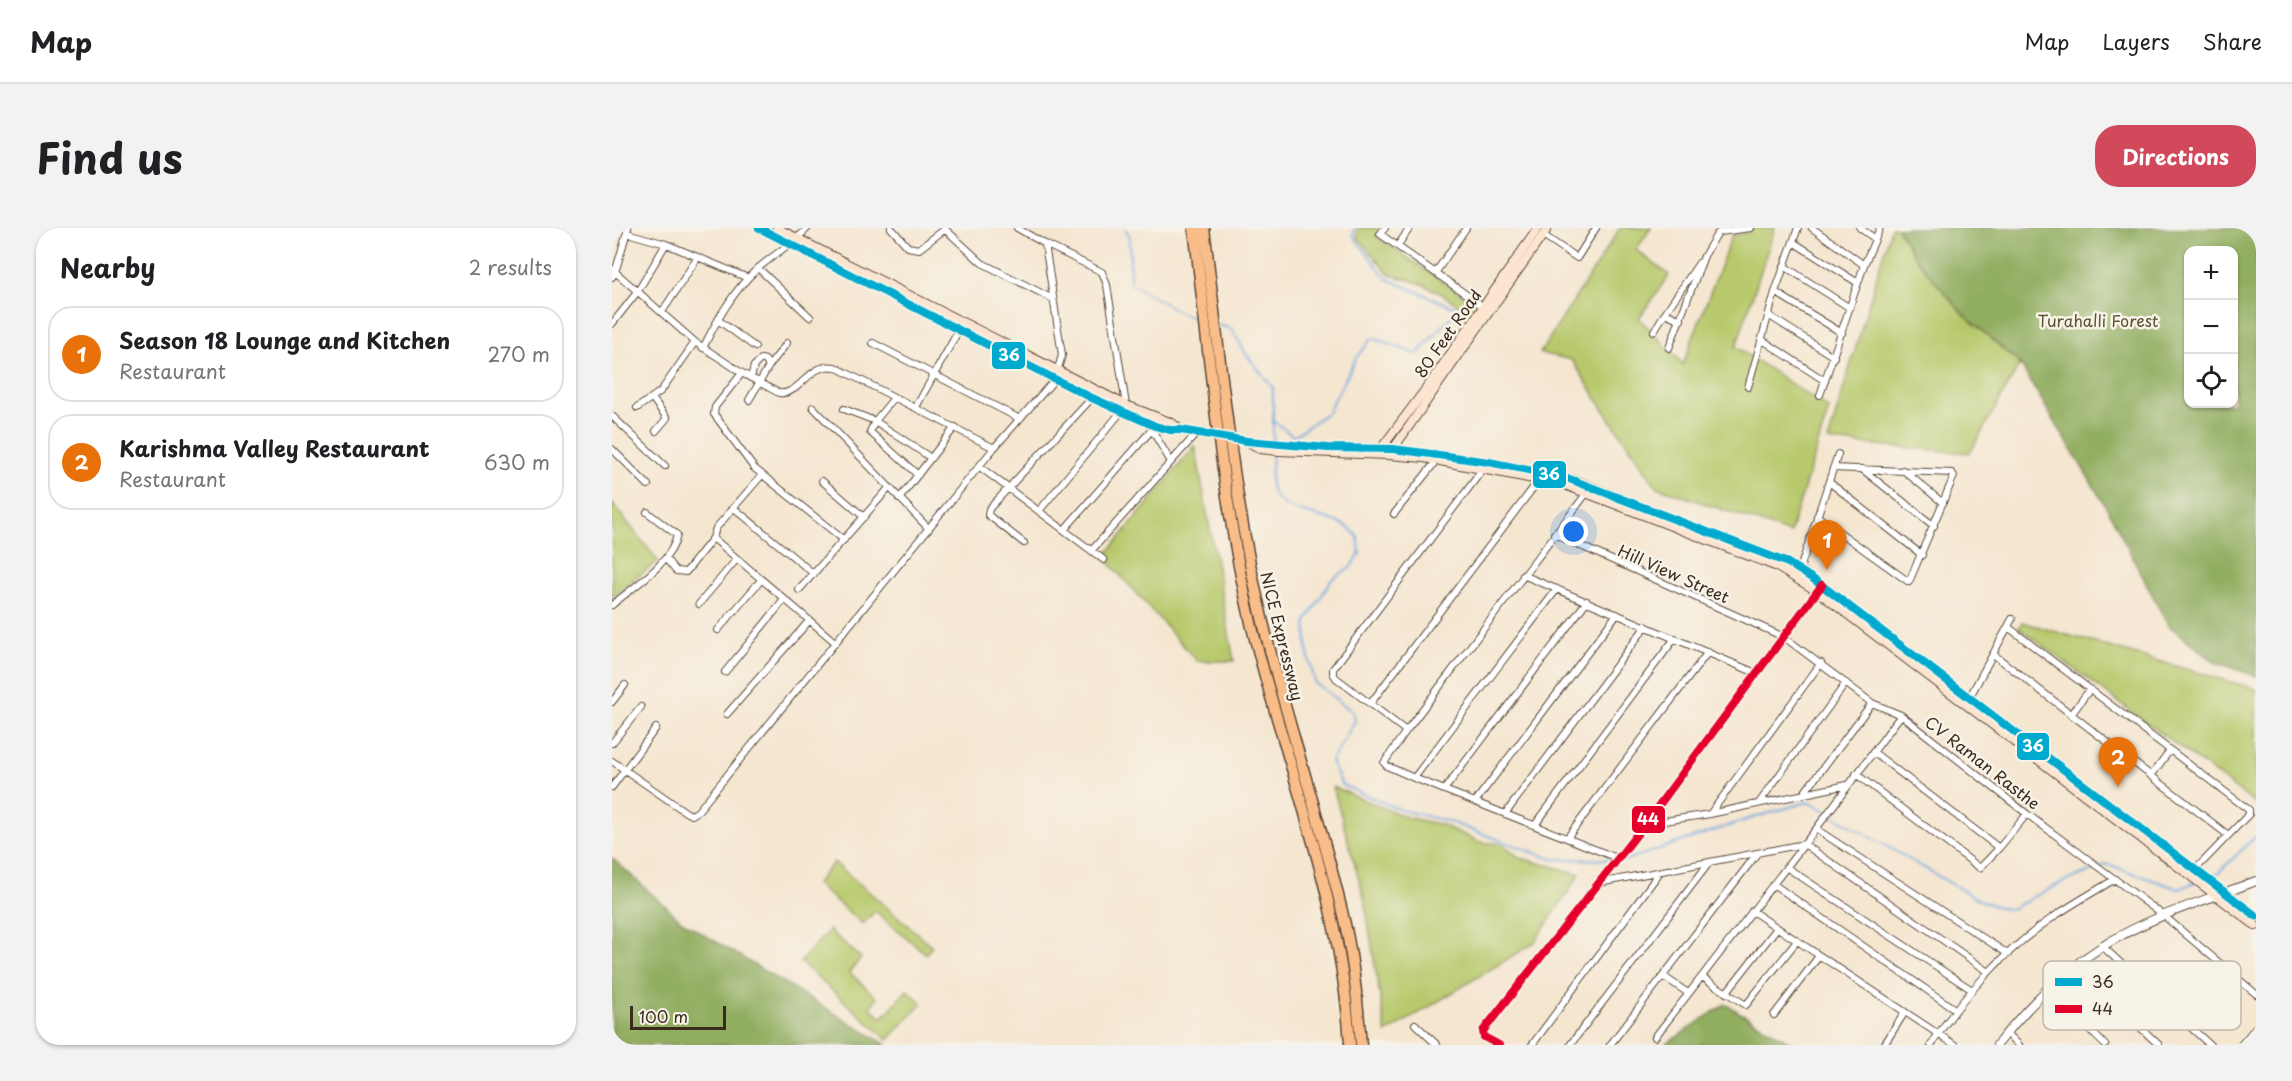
<!DOCTYPE html>
<meta charset="utf-8">
<style>
:root{--surface:#fff;--page:#f2f2f2;--text:#202124;--muted:#757577;--line:#e0e0e0;--accent:#d1495b}
body{margin:0;font-family:"Playpen Sans",sans-serif;background:var(--page);color:var(--text)}
.controls{position:absolute;right:18px;top:18px;display:grid;overflow:hidden;border-radius:12px;box-shadow:0 2px 4px #0004}
.controls button{width:54px;height:54px;display:grid;place-items:center;padding:0;border:0;border-bottom:2px solid var(--line);background:var(--surface);color:var(--text);font:30px sans-serif}
.scale{position:absolute;left:18px;bottom:15px;width:96px;box-sizing:border-box;padding-left:6px;border:3px solid #3b2a1e;border-top:0;font-size:16px;line-height:21px;white-space:nowrap;color:#3b2a1e;-webkit-text-stroke:4px #f7f3e8;paint-order:stroke}
.you{position:absolute;left:962px;top:304px;width:21px;height:21px;margin:-15px;border:4px solid #fff;border-radius:50%;background:#1a73e8;box-shadow:0 0 0 9px #1a73e833}
.badge{display:grid;place-items:center;width:39px;height:39px;border-radius:50%;background:var(--accent);color:#fff;font-size:20px;font-weight:700}
.pin{position:absolute;translate:-50% -50px;filter:drop-shadow(0 2px 3px #0008)}
.pin::after{content:'';position:absolute;top:32px;width:21px;height:18px;background:inherit;clip-path:polygon(0 0,100% 0,50% 100%)}
.list{margin:0;padding:0;list-style:none}
h2{display:flex;justify-content:space-between;align-items:center;height:78px;margin:0;padding:0 24px;font-size:26px}
h2 small{font-size:20px;font-weight:400;color:var(--muted)}
.list li{display:grid;grid-template-columns:39px 1fr auto;gap:18px;align-items:center;box-sizing:border-box;height:96px;margin:0 12px 12px;padding:0 12px;border:2px solid var(--line);border-radius:24px}
.list b{display:block;font-size:22px;white-space:nowrap}
.list p{margin:0;font-size:20px;white-space:nowrap;color:var(--muted)}
.list em{font-size:20px;font-style:normal;color:var(--muted)}
.icon{flex:none;width:33px;height:33px;fill:none;stroke:currentColor;stroke-width:2;stroke-linecap:round;stroke-linejoin:round}
.map{position:relative;flex:none;width:1644px;height:817px;overflow:hidden;border-radius:24px}
header{display:flex;align-items:center;gap:36px;box-sizing:border-box;height:84px;padding:0 30px;background:var(--surface);border-bottom:2px solid var(--line)}
header strong{font-size:28px}
nav{display:flex;gap:33px;margin-inline-start:auto;font-size:21px}
.intro{display:flex;align-items:center;justify-content:space-between;box-sizing:border-box;height:144px;padding:0 36px}
h1{margin:0;font-size:42px}
.button{padding:15px 27px;border-radius:24px;background:var(--accent);color:#fff;font-size:21px;font-weight:700}
main{display:flex;gap:36px;padding:0 36px}
aside{flex:1;background:var(--surface);border-radius:24px;box-shadow:0 2px 4px #0004}
.map>svg:first-child{display:block}
.green{fill:#b7c96c;stroke:#797a45;stroke-width:1.5}
.forest{fill:#91ad60;stroke:#666c3f;stroke-width:1.5;fill-rule:evenodd}
.lines{fill:none;stroke-linecap:round;stroke-linejoin:round}
.stream{stroke:#71a8df;stroke-width:2}
.secondary-tunnel{stroke:#d0c0ac;stroke-width:8;stroke-dasharray:8 4;stroke-linecap:butt}
.minor-casing{stroke:#574639;stroke-width:8}
.tertiary-casing{stroke:#574639;stroke-width:10}
.secondary-casing{stroke:#574639;stroke-width:10}
.motorway-casing{stroke:#574639;stroke-width:13}
.minor{stroke:#fff;stroke-width:6}
.tertiary{stroke:#fff;stroke-width:8}
.secondary{stroke:#fce5d0;stroke-width:8}
.motorway{stroke:#f8bd89;stroke-width:10}
.bus-1-casing{stroke:#f7f3e8;stroke-width:12}
.bus-2-casing{stroke:#f7f3e8;stroke-width:12}
.bus-1{stroke:#00a9ce;stroke-width:8}
.bus-2{stroke:#e4002b;stroke-width:8}
.labels{text-anchor:middle;dominant-baseline:central;stroke-width:5;stroke-linejoin:round;paint-order:stroke}
.park-label{font-size:16px;fill:#5a5232;stroke:#f7f3e8}
.street-label{font-size:16px;fill:#3b2a1e;stroke:#f7f3e8}
.key{fill:#f7f3e8;stroke:#bfb7ab;stroke-width:1.5}
.key-label{font-size:16px;fill:#3b2a1e}
.line-badge{stroke:#f7f3e8;stroke-width:2}
.badge-label{font-size:16px;text-anchor:middle;font-weight:bold;fill:#fff}
</style>
<header>
<strong>Map</strong>
<nav><a>Map</a><a>Layers</a><a>Share</a></nav>
</header>
<div class="intro"><h1>Find us</h1><a class="button">Directions</a></div>
<main>
<aside>
<h2>Nearby<small>2 results</small></h2>
<ul class="list">
<li><span class="badge" style="background:#e8710a">1</span><div><b>Season 18 Lounge and Kitchen</b><p>Restaurant</p></div><em>270 m</em></li>
<li><span class="badge" style="background:#e8710a">2</span><div><b>Karishma Valley Restaurant</b><p>Restaurant</p></div><em>630 m</em></li>
</ul>
</aside>
<div class="map">
<svg width="1644" height="817" viewBox="0 0 1644 817">
<rect width="100%" height="100%" fill="#f7f3e8"/>
<filter id="ink" filterUnits="userSpaceOnUse"><feTurbulence type="fractalNoise" baseFrequency=".0167" numOctaves="2"/><feDisplacementMap in="SourceGraphic" scale="12" xChannelSelector="R" yChannelSelector="G"/><feConvolveMatrix kernelMatrix="1 2 1 2 8 2 1 2 1" color-interpolation-filters="sRGB"/></filter>
<filter id="wash" filterUnits="userSpaceOnUse"><feTurbulence type="fractalNoise" baseFrequency=".008" numOctaves="4" result="noise"/><feDisplacementMap in="SourceGraphic" scale="24" xChannelSelector="R" yChannelSelector="G"/><feGaussianBlur stdDeviation="1.35" result="paint"/><feColorMatrix in="noise" values="0 0 0 0 0 0 0 0 0 0 0 0 0 0 0 0 0 1.4 0 .05"/><feComposite in="paint" operator="in"/></filter>
<g filter="url(#wash)">
<rect width="100%" height="100%" fill="#f5e6d0"/>
<path class="green" d="M746,0H769L764,8L866,78L855,93L847,78L830,66L810,56L777,46L745,9Z
M1008,0H1039L1024,22L1057,47L1027,90L1071,136L1120,7L1136,5L1143,0H1163L1124,119L1217,181L1178,305L1045,259L994,185L960,132L928,125Z
M1279,0H1285L1305,32L1351,86L1408,136L1358,225L1216,213Z
M583,218L622,433H585L492,329Z
M0,275L46,333L0,369Z
M1410,394L1644,461V576L1407,400Z
M721,559L794,589L830,597L868,614L891,616L908,630L968,646L922,715L774,805L752,670Z
M222,634L320,718L314,726L263,683L251,696L204,656Z
M217,702L249,730L237,744L265,770L258,779L270,790L295,762L310,775L276,812L188,734Z"/>
<path class="forest" d="M1285,0H1644V448L1603,434L1556,397L1496,282L1408,136L1351,86L1305,32ZM1622,22V176H1576V22Z
M0,630L71,694L275,817H0Z
M1113,776L1183,817H1053Z"/>
<g class="lines">
<path class="stream" d="M513,0L518,9V55L569,85L588,91
M607,97L620,101L634,126L661,160V193L682,208L716,184L744,130L760,110L805,126L846,81L775,51L741,8L743,0
M661,213V193
M660,225C660,236 657,252 660,262C668,290 728,283 745,308C748,312 747,320 748,326L737,341L720,351L694,393L695,422L703,455L741,484L743,493L719,534L730,557L789,582L838,594L940,631L1014,632L1137,591L1195,574L1205,578L1371,674L1397,682L1447,656L1495,636L1567,661L1583,654
M1597,649L1605,646L1644,608"/>
</g>
</g>
<g filter="url(#ink)">
<g class="lines">
<path class="secondary-tunnel" d="M595,207L635,213"/>
<defs>
<path id="minor" d="M279,0L296,19L307,21L333,1L370,35L441,71
M405,0L433,16
M773,0L768,6L872,79
M1200,0L1252,37
M1248,0L1262,10
M15,5L54,16L136,50
M931,7L965,30L984,0
M1181,14L1246,55
M786,17L798,0
M1172,38L1238,80
M146,40L198,89
M0,41L83,114L130,145L167,165C188,168 197,134 223,139L382,220
M824,44L854,0
M0,49L3,45L16,0
M1163,64L1230,105
M50,84L86,29
M1156,87L1222,129
M106,92L143,119
M1069,92L1053,85L1087,35
M0,96L26,63L54,16
M1042,103L1053,85
M1149,111L1213,153
M261,115L408,191
M91,120C105,92 121,63 144,42C161,27 180,16 196,0
M1057,120L1092,28L1105,6L1108,4L1139,0
M130,145L103,179L102,186L142,240L232,312
M139,150L142,138L149,131L153,132L157,138L175,115
M1136,159L1163,64L1186,0
M1208,167L1252,37L1268,0
M40,170L55,190L44,203
M282,170L263,193L258,204L306,247
M137,172L157,138
M201,179L317,301
M304,179L348,100
M25,180L49,163L83,114
M232,181L263,193L319,230
M0,188L53,238
M540,202L559,234
M0,221L36,257
M368,239L492,332
M1250,241L1322,298
M1291,242L1331,275
M150,247L104,300L101,310L224,415
M210,253L252,289
M1217,254L1310,327
M977,262L794,503L772,535L775,538L802,550L1005,630
M287,271L343,199
M122,280L202,346
M427,283L509,184
M782,286L825,232
M1205,288L1297,354L1342,248L1340,245L1221,240
M452,302L543,198
M942,306L1172,409L1260,475L1289,487L1415,586L1551,687L1644,766
M412,315L376,287L377,281L480,170
M480,322L585,205
M54,331L64,343L74,344L101,310
M1188,341L1226,226
M911,347L1144,445
M187,362L277,260
M87,376L124,332
M0,377C21,359 60,335 65,307L35,284
M1396,399L1637,582V586L1584,641
M106,402L149,352
M1381,426L1616,607
M113,444L172,372
M1356,472L1400,391
M0,474L13,457
M758,476L927,252
M115,486L197,393
M1459,487L1478,461
M794,503L724,450L721,445V441L871,241
M0,515L29,479
M1261,524L1387,620
M0,533L75,585L80,587L86,583L382,220L443,151L450,127L433,16L490,44L495,57L514,177
M1244,546L1368,640L1387,620L1415,586
M1539,548L1558,522
M802,550L945,361
M0,559L44,500
M832,562L975,373
M1192,565L1260,475
M863,574L1005,386
M1147,575L1234,455
M893,586L1034,398
M1098,586L1209,435
M1033,596L1098,586L1235,557
M923,597L1063,410
M1204,601L1396,726
M955,610L1096,424
M1174,639L1360,762
M987,655L1192,616L1377,744
M1161,656L1344,782
M1140,683L1343,817
M1490,718L1598,817
M1462,737L1547,817
M1051,748L1076,765
M1090,749L1134,777L1185,713
M1436,761L1493,817
M1114,765L1165,700
M1162,787L1207,728
M803,796L825,817
M1395,805L1407,817
M1043,809L1204,601L1289,487
M887,817L872,809L871,803L1033,596L1206,361
M920,817L1048,644
M958,817L1097,635
M998,817L1144,627
M1272,817L1293,784
M1319,817C1350,769 1392,723 1440,690C1460,676 1482,664 1503,651
M1629,817L1644,799"/>
<path id="tertiary" d="M1385,817C1414,780 1448,745 1488,720C1535,689 1592,673 1644,653"/>
<path id="secondary" d="M147,0L509,184L558,202H569L595,207
M165,0L514,177L560,195L569,202
M635,213L648,221L666,223L777,227L812,230L953,257L1163,338L1205,363L1644,698
M635,213L709,219
M767,221L877,234L963,252L1188,341L1644,688
M768,222L816,158L926,0
M779,224L936,0"/>
<path id="motorway" d="M582,0C598,133 609,268 640,399C674,537 730,673 738,817
M592,0C609,132 619,265 651,394C675,496 710,594 733,696C742,736 746,776 749,817"/>
</defs>
<use href="#minor" class="minor-casing"/>
<use href="#tertiary" class="tertiary-casing"/>
<use href="#secondary" class="secondary-casing"/>
<use href="#motorway" class="motorway-casing"/>
<use href="#minor" class="minor"/>
<use href="#tertiary" class="tertiary"/>
<use href="#secondary" class="secondary"/>
<use href="#motorway" class="motorway"/>
<defs>
<path id="bus-1" d="M147,0L480,170L543,198L558,202H569L635,213L716,220L781,221L812,225L877,234L955,250L1176,335L1204,353L1644,688"/>
<path id="bus-2" d="M887,817L872,809L871,803L1033,596L1210,357"/>
</defs>
<use href="#bus-1" class="bus-1-casing"/>
<use href="#bus-2" class="bus-2-casing"/>
<use href="#bus-1" class="bus-1"/>
<use href="#bus-2" class="bus-2"/>
</g>
</g>
<g class="labels">
<g class="park-label">
<text x="1486" y="92">Turahalli Forest</text>
</g>
<g class="street-label">
<text transform="translate(835 105) rotate(-55)">80 Feet Road</text>
<text transform="translate(1062 345) rotate(24)">Hill View Street</text>
<text transform="translate(671 408) rotate(76)">NICE Expressway</text>
<text transform="translate(1371 534) rotate(38)">CV Raman Rasthe</text>
</g>
</g>
<rect x="1431" y="733" width="198" height="69" rx="9" class="key"/>
<rect x="1443" y="750" width="27" height="8" fill="#00a9ce"/>
<rect x="1443" y="777" width="27" height="8" fill="#e4002b"/>
<g class="key-label">
<text x="1480" y="760">36</text>
<text x="1480" y="787">44</text>
</g>
<g class="line-badge">
<rect x="379" y="113" width="35" height="29" rx="6" fill="#00a9ce"/>
<rect x="920" y="232" width="35" height="29" rx="6" fill="#00a9ce"/>
<rect x="1404" y="504" width="34" height="29" rx="6" fill="#00a9ce"/>
<rect x="1019" y="577" width="35" height="29" rx="6" fill="#e4002b"/>
</g>
<g class="badge-label">
<text x="397" y="133">36</text>
<text x="937" y="252">36</text>
<text x="1421" y="524">36</text>
<text x="1036" y="597">44</text>
</g>
</svg>
<div class="controls">
<button>+</button>
<button>−</button>
<button><svg class="icon" aria-label="locate" viewBox="0 0 24 24"><circle cx="12" cy="12" r="6"/><path d="M12 2v4M12 18v4M2 12h4M18 12h4"/></svg></button>
</div>
<div class="scale">100 m</div>
<div class="you"></div>
<div class="pin badge" style="left:1215px;top:342px;background:#e8710a">1</div>
<div class="pin badge" style="left:1506px;top:559px;background:#e8710a">2</div>
</div>
</main>
